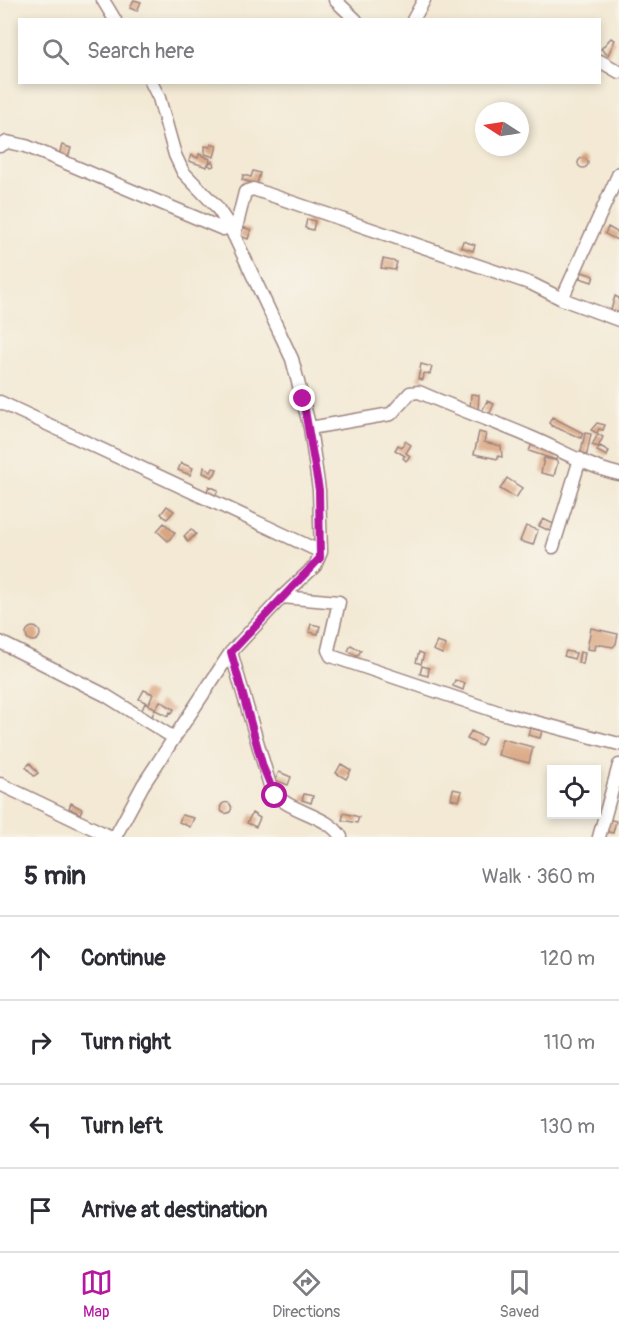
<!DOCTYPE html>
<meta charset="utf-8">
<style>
:root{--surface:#fff;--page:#f7f7f7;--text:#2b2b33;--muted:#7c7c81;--line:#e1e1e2;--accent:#b5179e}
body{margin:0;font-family:Pangolin,sans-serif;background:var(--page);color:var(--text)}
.controls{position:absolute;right:18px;bottom:18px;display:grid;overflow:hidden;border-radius:0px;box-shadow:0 3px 9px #0003}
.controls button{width:54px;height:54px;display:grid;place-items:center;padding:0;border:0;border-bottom:2px solid var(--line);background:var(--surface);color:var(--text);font:30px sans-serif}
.compass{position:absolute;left:475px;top:102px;width:54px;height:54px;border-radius:50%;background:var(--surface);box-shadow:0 3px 9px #0003;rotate:282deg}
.stop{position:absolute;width:18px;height:18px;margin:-14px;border:4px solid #b5179e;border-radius:50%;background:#fff}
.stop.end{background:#b5179e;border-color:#fff;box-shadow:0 2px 6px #0008}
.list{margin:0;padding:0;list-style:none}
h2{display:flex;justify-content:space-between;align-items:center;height:78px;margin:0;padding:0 24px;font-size:26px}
h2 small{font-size:20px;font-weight:400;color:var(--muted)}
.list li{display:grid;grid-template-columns:39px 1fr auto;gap:18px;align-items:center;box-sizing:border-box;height:84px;padding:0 24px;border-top:2px solid var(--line)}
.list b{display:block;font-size:22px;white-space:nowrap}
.list em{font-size:20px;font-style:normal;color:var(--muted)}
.icon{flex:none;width:33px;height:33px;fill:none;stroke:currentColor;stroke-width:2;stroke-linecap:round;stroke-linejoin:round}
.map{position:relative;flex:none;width:619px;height:837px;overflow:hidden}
.search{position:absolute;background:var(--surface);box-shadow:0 3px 9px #0003;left:18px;right:18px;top:18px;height:66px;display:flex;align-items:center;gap:15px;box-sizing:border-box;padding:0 21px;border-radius:0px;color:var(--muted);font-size:22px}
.sheet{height:414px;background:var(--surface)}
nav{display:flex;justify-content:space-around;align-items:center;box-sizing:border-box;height:84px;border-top:2px solid var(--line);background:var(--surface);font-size:16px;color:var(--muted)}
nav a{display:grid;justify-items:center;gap:3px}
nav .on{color:var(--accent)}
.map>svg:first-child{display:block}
.building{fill:#daa681}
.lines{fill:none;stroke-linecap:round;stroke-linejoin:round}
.minor-casing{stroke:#9e8480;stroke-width:15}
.minor{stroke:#fff;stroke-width:12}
.route{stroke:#b5179e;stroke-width:8}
</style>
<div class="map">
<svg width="619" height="837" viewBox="0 0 619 837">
<rect width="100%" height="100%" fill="#f7f3e8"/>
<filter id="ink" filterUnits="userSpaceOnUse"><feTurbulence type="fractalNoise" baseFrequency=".0167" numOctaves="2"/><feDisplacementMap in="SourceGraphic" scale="12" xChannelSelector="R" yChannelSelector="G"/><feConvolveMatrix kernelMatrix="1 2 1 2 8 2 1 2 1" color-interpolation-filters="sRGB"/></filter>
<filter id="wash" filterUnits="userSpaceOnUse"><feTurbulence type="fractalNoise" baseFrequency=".008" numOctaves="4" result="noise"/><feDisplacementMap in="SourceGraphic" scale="24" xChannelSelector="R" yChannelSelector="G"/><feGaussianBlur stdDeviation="1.35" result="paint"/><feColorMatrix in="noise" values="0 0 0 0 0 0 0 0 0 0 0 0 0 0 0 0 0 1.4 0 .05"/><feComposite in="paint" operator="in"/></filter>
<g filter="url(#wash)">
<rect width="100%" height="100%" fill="#f3e9d4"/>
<g id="blocks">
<path class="building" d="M134,0L141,2L137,11L130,8Z
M611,38L615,40L608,55L601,49Z
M211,144L217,146L214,157L205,154V146L210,147Z
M62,145L71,148L68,158L59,155Z
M199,154L210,159L209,163L213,161L214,166L211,167L208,164L207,167L189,161L191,155L198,158Z
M578 163a5 5 0 1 1 10 0a5 5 0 1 1-10 0Z
M253,171L260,173L257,184L242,180L243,175L251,177Z
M307,219L315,221L313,230L305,228Z
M243,227L251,230L248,239L240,236Z
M608,227L619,233L617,240L605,234Z
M463,241L475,245L473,251L461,247Z
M383,259L397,262L395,270L381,268Z
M582,272L594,276L592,282L580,278Z
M615,296L619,298V313L611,310Z
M421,364L432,367L430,374L424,373L423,380L418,379Z
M471,394L479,395L478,410H470Z
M487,401L494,404L489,415L482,411Z
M552,417L583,433L581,438L552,426L549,423Z
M597,423L605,425L603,430L599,429L597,433L591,430Z
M479,432L486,434L484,442L501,446L502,457L498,456V459L474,454Z
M585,433L591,434L586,458L580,456Z
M598,434L603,437L598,447L592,445Z
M405,441L411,445L406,453L410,456L406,461L403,458L405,456L395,450L398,445L402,447Z
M532,444L558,454L556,460L529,451Z
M600,446L609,451L607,456L597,451Z
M544,458L558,461L554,476L541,473Z
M181,463L193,468L190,475L178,470Z
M204,467L211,472L213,468L217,469L215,474L212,477L203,473Z
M507,478L522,488L516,498L500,489Z
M209,486L218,490L215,497L206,494Z
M167,506L174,511L167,519L161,514Z
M543,519L558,526L554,533L539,526Z
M164,523L175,533L168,541L157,531Z
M526,526L538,530L533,545L520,541Z
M191,529L196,534L188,542L184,536Z
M311,624L320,626L318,634L309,632Z
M26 634a7 7 0 1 1 14 0a7 7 0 1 1-14 0Z
M591,628L618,634L616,644L613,647L596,644L595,650L587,649Z
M437,642L446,645L442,654L433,650Z
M351,645L361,651L357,656L348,651Z
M566,651L576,653L574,659L564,656Z
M419,652L424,654L421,664L416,662Z
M580,652L585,653L583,664L578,663Z
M422,666L429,668L428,676L420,674Z
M455,680L465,683L463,690L453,686Z
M144,690L153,694L149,704L139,699Z
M160,701L174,709L172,713L170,712L168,716L155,710Z
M145,703L155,708L152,717L141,712Z
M530,728L542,731L540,738L528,735Z
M471,731L485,738L481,746L467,739Z
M502,739L533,747L529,763L498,755Z
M30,763L38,773L34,776L26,767Z
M341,764L351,770L346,779L336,773Z
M279,772L291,777L288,785L275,780Z
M453,789L462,791L459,801L451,799Z
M304,794L313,796L311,803L302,800Z
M220.5 808a5.5 5.5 0 1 1 11 0a5.5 5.5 0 1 1-11 0Z
M71,803L82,809L80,814L69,808Z
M252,813L260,818L256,827L247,823Z
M344,813L359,817L357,823L342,820Z
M182,815L194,818L190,827L179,822Z
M608,819L616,821L613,833L604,831Z"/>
</g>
</g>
<g filter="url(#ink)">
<use href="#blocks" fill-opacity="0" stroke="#9e8480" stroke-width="1.5"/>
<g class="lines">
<defs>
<path id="minor" d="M103,0L115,20
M335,0L356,20
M413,20L424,0
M600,61L619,72
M0,146L7,142L26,146L211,224L223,229L230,227
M234,236L245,192L253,189L532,284L562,299L619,320
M562,299L619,173
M0,402L321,552
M310,428L391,414L410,393L419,392C455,408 493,421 530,437C559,449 588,467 619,474
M553,547L580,459
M282,597L339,602L328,650L331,656L501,713L619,744
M0,642L105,695L174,738
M231,652L271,789C285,812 328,814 341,837
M0,784L111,837
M115,837L143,785L231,652L282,597L315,566L321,552L319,490L310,428L292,359L230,227L216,206L183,172L175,155L159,98L151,82
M599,837L619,765"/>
</defs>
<use href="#minor" class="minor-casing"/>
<use href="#minor" class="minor"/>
</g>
</g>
<g class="lines" filter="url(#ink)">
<path class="route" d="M275,796L263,767L231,652L320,558L319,490L303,399"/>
</g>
</svg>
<div class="controls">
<button><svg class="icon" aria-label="locate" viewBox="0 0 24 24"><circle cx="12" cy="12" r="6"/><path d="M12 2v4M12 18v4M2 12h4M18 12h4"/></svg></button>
</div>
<svg class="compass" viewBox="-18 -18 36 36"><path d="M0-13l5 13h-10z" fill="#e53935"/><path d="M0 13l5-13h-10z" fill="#7c7c81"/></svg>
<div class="stop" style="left:275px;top:796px"></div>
<div class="stop end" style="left:303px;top:399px"></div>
<div class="search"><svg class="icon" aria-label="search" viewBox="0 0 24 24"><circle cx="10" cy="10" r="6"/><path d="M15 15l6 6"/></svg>Search here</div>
</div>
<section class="sheet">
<h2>5 min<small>Walk · 360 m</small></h2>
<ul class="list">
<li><svg class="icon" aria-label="ahead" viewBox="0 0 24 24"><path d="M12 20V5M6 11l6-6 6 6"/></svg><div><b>Continue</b></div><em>120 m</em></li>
<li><svg class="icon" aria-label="right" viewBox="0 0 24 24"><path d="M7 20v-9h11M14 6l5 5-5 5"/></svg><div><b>Turn right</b></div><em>110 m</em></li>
<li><svg class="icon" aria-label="left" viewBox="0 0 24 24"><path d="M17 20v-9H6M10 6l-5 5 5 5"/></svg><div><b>Turn left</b></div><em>130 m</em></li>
<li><svg class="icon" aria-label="arrive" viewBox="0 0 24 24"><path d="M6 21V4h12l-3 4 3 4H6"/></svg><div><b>Arrive at destination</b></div></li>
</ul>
</section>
<nav>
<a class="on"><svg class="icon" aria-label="map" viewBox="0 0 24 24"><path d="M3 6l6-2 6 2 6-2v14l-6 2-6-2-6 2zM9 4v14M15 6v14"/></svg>Map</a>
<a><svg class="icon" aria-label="directions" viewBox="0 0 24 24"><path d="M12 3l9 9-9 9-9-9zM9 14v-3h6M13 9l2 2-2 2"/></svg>Directions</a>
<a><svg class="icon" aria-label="saved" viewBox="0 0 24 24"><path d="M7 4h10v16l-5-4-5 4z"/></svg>Saved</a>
</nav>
